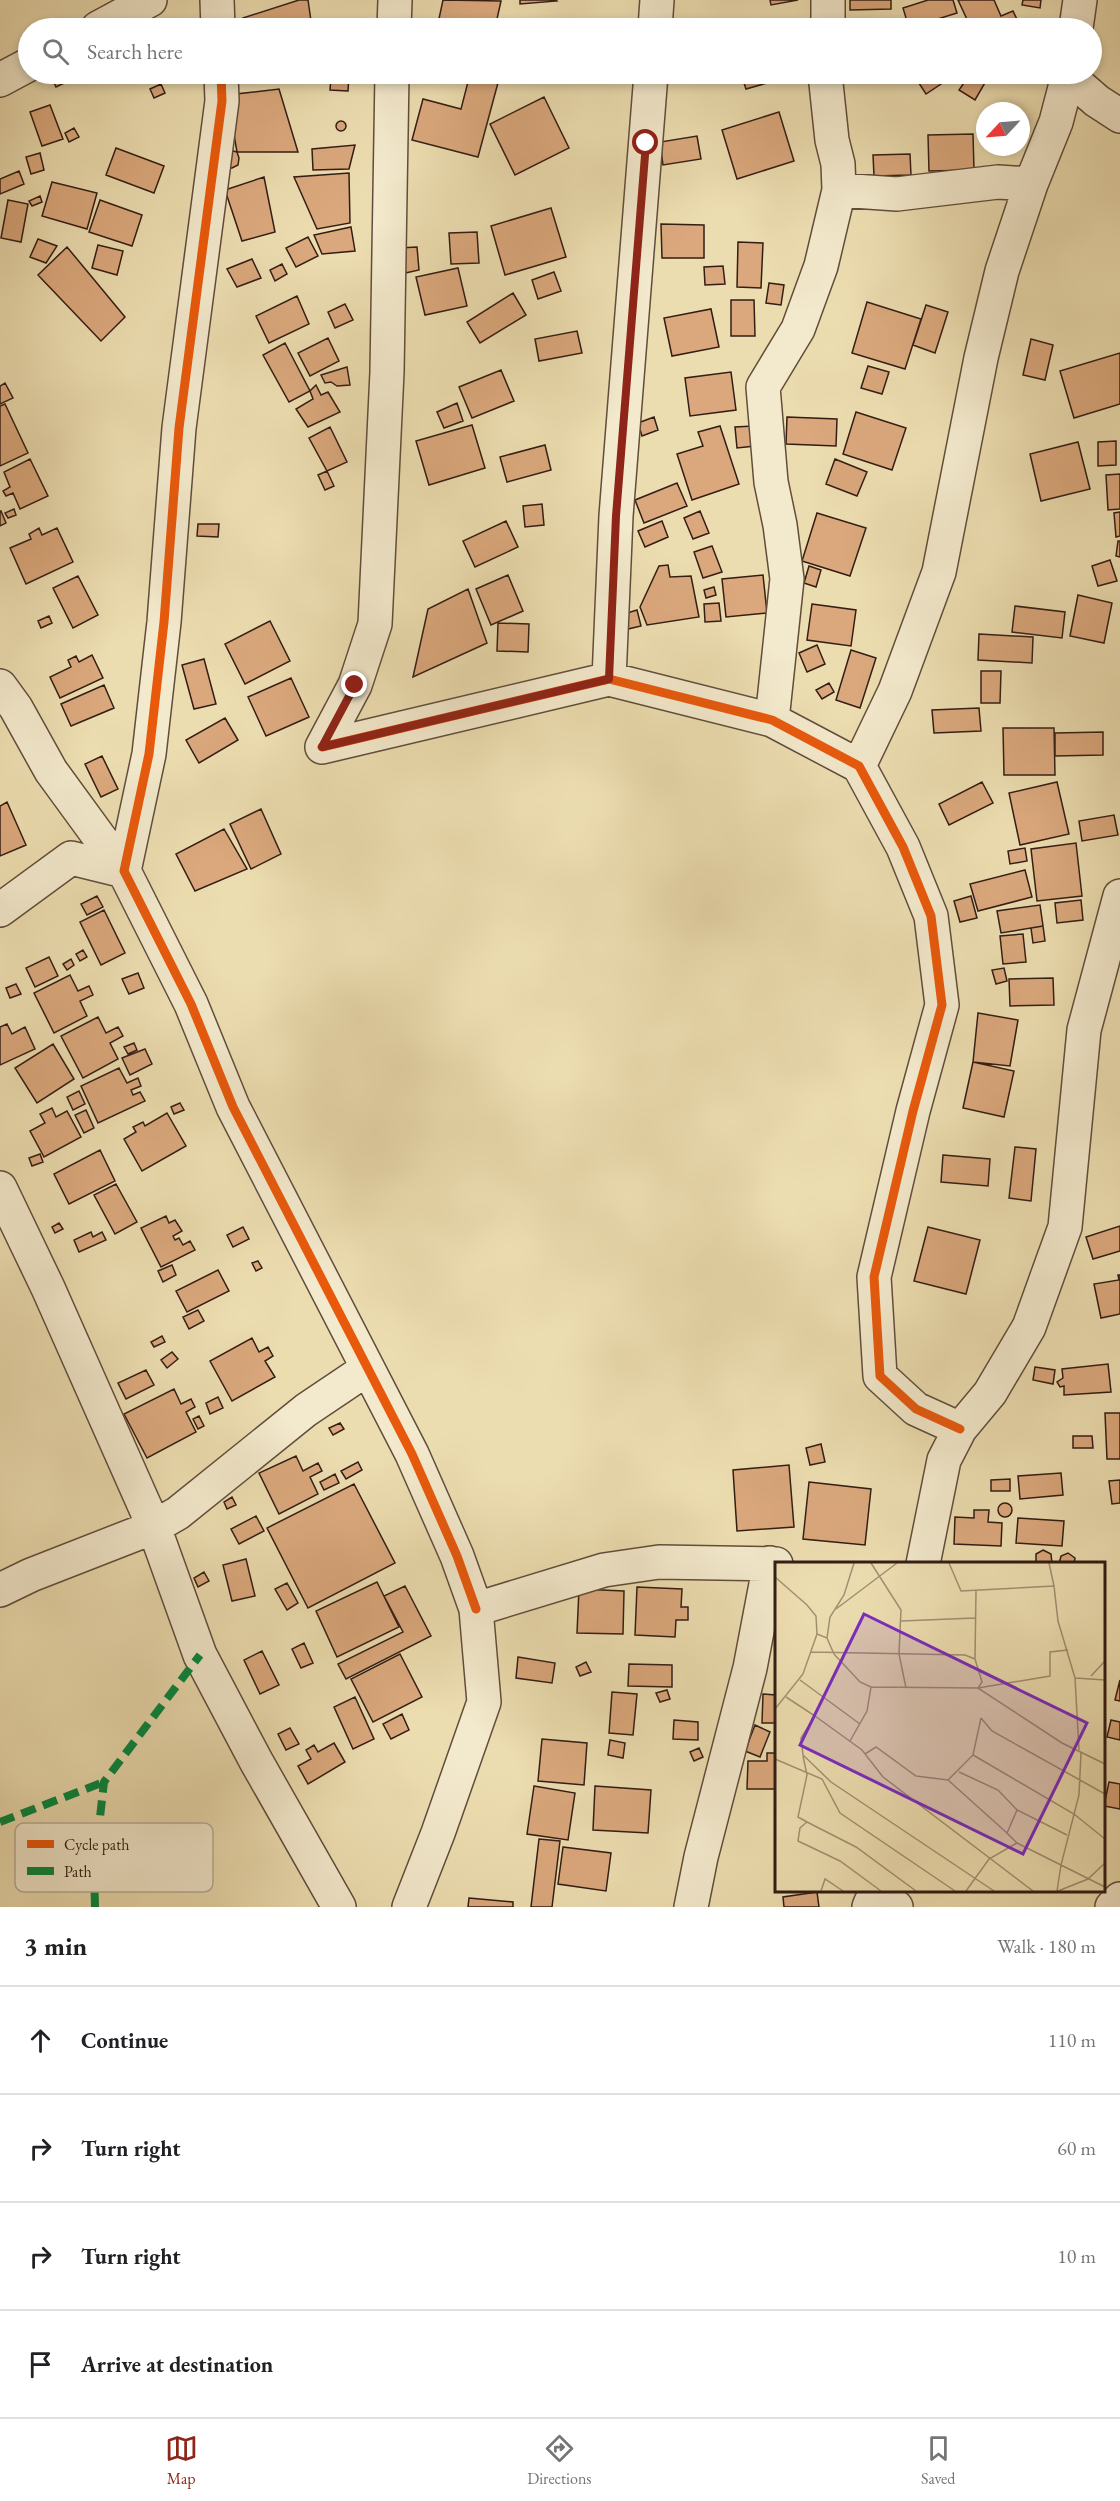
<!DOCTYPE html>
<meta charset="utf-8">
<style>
:root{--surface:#fff;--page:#f2f2f2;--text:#202124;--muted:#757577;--line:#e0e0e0;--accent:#8f2418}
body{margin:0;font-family:"EB Garamond",serif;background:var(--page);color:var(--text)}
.compass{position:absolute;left:976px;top:102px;width:54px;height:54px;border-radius:50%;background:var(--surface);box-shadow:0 3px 9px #0003;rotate:244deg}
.stop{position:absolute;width:18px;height:18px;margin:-14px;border:4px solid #8f2418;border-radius:50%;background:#fff}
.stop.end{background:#8f2418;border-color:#fff;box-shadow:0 2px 6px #0008}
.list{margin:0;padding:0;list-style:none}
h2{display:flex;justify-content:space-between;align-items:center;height:78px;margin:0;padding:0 24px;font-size:26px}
h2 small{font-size:20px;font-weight:400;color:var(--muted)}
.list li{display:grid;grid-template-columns:39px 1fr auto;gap:18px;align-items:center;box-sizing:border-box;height:108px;padding:0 24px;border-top:2px solid var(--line)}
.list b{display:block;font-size:22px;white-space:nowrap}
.list em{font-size:20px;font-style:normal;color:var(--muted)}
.icon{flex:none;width:33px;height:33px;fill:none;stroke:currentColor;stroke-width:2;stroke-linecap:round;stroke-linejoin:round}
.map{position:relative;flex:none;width:1120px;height:1907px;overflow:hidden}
.search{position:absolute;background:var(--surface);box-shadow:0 3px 9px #0003;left:18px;right:18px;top:18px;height:66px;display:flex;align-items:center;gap:15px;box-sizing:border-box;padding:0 21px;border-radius:33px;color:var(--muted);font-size:22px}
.sheet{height:510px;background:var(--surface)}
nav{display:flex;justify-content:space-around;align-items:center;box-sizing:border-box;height:84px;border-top:2px solid var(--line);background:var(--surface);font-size:16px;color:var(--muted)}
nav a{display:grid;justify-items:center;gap:3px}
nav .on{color:var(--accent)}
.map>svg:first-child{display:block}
.building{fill:#daa87c;stroke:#331d14;stroke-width:1.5}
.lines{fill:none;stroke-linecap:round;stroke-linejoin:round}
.minor-casing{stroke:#614d3b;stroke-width:36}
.minor{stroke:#f3e9cc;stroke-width:33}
.quiet{stroke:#00873e;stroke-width:8;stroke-dasharray:15 8;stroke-linecap:butt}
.cycleway-casing{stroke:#f3e9cc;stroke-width:13}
.cycleway{stroke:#e8590c;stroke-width:9}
.route{stroke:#8f2418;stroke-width:8}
.inset-road{fill:none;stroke:#a29072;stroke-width:1.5}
.view{fill:#7b2cbf;fill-opacity:0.15;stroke:#7b2cbf;stroke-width:3}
.inset-edge{fill:none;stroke:#331d14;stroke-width:3}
.key{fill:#f3e9cc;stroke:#b9ac95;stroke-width:1.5}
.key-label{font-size:16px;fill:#331d14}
</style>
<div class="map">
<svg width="1120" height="1907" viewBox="0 0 1120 1907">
<rect width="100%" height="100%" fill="#ecddb0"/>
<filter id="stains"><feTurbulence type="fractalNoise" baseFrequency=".00333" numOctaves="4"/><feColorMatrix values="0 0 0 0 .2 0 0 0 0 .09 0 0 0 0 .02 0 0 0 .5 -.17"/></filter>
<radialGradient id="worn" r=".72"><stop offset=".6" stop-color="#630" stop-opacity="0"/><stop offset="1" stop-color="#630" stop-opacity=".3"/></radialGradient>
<path class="building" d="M299,0H308L312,28H247L243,18Z
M443,0L501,1L495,28H437Z
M520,0H556L557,1L520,4Z
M770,0H798L771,5Z
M850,0H891V9L850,10Z
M928,0H953L957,13L909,28L903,8Z
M958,0H994L1001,16L1013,11L1021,28H971Z
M1023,0H1041L1040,8L1022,5Z
M149,16L155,28H132L130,24Z
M50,74H83L56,87Z
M263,74H288L264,77Z
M349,74L348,91L330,90L331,78Z
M470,74L499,79L478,157L412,140L423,99L461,109Z
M741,74H780L781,79L746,89Z
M913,74H956L926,94Z
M970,74H974L986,81L975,100L959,90Z
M161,84L165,93L154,98L150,89Z
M279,89L298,152H237L227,95Z
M544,97L569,148L515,175L490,124Z
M50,105L63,139L42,146L30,112Z
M779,112L794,161L737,179L722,130Z
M336 126a5 5 0 1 1 10 0a5 5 0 1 1-10 0Z
M74,128L79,137L69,142L65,133Z
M973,134L974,170L929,171L928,135Z
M697,136L701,159L663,165L660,142Z
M355,145L349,169L313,170L312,149Z
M116,148L164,166L154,193L106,175Z
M229,150L237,152L239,158L238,165L232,168H229Z
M40,153L44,170L31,174L26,157Z
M910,154L911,175L874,176L873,155Z
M19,171L24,184L0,194V179Z
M349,173L350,223L317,229L294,177Z
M264,177L275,232L242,241L225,190Z
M52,182L97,193L87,229L42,216Z
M40,196L42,202L32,206L29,201Z
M8,200L28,204L21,242L1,238Z
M100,200L142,215L132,246L89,232Z
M551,208L566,257L505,275L491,226Z
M661,224L704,225V258H662Z
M351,227L355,251L322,254L314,235Z
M477,232L479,263L451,264L449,233Z
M308,237L318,256L296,267L286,248Z
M38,239L57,246L46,263L30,257Z
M738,242L763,243L761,288L737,287Z
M98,245L123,251L117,275L92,268Z
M67,247L125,317L101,341L38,275Z
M417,247L419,270L401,274L398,248Z
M252,259L261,278L237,287L227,269Z
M282,264L287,274L275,281L270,270Z
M723,266L725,284L705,285L704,267Z
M458,268L467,306L425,315L416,277Z
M554,272L561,291L538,299L532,280Z
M769,283L784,285L781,305L766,303Z
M513,293L526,315L480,343L467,322Z
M297,296L309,324L269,343L256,316Z
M731,300H754L755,336H731Z
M867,302L921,319L905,369L852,353Z
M345,304L353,320L335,328L328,312Z
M926,305L948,312L935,353L913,345Z
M711,309L719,347L672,356L664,318Z
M577,331L582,353L539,361L535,339Z
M328,338L339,361L310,376L298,353Z
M1031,339L1053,345L1045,380L1023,375Z
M285,343L310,391L289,402L263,355Z
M1120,353V404L1074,418L1060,371Z
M868,366L889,372L882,394L861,388Z
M347,367L350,385L337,386L331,382L325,383L321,375Z
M501,370L514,401L472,418L459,387Z
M731,372L736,410L690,416L685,378Z
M5,383L13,398L0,404V386Z
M316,385L321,395L328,392L340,412L308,427L296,409L313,399L310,391Z
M457,403L463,421L444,428L437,412Z
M5,404L28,453L0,466V406Z
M856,412L906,428L892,470L843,454Z
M654,417L658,430L642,436L638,423Z
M787,417L837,419L836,446L786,444Z
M472,425L485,468L429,485L416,441Z
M720,426L739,484L692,500L677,454L703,446L698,432Z
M753,426L755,446L737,448L735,427Z
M330,427L347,462L327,471L309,438Z
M1116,441V465L1098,466V442Z
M1078,442L1090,489L1041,501L1030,454Z
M545,445L551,470L507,482L500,457Z
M30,459L48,496L20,509L13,493L6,496L3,491L10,487L4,472Z
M835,459L867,472L857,496L826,484Z
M327,471L334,486L325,490L318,475Z
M1120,474V509L1108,510L1106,475Z
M677,483L687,506L644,523L635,500Z
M542,504L544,525L525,527L523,506Z
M14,509L16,515L8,518L5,513Z
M1,511L6,523L0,526V511Z
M700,511L709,533L693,539L684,518Z
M1120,512V536L1116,537L1114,513Z
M817,513L866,528L850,576L802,561Z
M506,521L518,547L475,567L463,541Z
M662,521L668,537L645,547L638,531Z
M198,524H219L218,537L197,536Z
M39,528L42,535L57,528L73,562L26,584L10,548L31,539L29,534Z
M1118,541H1120V557L1116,556Z
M712,546L722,572L703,578L694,552Z
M1110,560L1117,581L1098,586L1092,566Z
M668,565L670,577L691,576L699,617L647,625L640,607L659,566Z
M809,566L821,570L816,587L804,583Z
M508,575L523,611L491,625L476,589Z
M763,575L767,613L726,617L722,579Z
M78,576L98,615L73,628L53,588Z
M714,587L716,595L706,598L704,590Z
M468,589L487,643L413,677L428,609Z
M1078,595L1112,603L1104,643L1070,636Z
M719,603L721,621L705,622L704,604Z
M812,604L856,610L851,646L807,640Z
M1015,606L1065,612L1062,638L1012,632Z
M637,610L641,626L628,629L624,614Z
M49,616L52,623L41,628L38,621Z
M270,621L290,661L245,684L225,644Z
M498,623L529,624L528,652L497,651Z
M979,634L1033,637L1032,663L978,660Z
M817,645L825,664L807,672L799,653Z
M851,650L876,658L860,708L836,700Z
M92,655L103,678L60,698L50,677L71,667L68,660L76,656L79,662Z
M204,659L216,704L194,709L182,665Z
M981,671H1001L1000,703H981Z
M291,678L309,717L266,736L248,697Z
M829,683L834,692L822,699L816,690Z
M104,685L114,708L71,726L61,704Z
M979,708L981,731L934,733L932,710Z
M225,718L238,740L199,763L186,740Z
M1003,728H1054L1055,775H1004Z
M1103,732V755L1055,756V733Z
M102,756L118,789L101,797L85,764Z
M982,782L993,803L949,825L939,804Z
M1057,782L1069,834L1020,845L1009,793Z
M7,802L26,845L0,856V806Z
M261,809L281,854L251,869L230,824Z
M1114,815L1118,835L1082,841L1079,821Z
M224,829L247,869L195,891L176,854Z
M1076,843L1082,896L1037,901L1031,849Z
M1025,848L1027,861L1010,864L1008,851Z
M1025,870L1032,897L978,911L970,884Z
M97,896L103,907L87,915L81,904Z
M971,896L977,918L960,922L954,901Z
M1081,900L1083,920L1057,923L1055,903Z
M1040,905L1043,926L1001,933L997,911Z
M104,910L125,953L101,965L80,922Z
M1043,926L1045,941L1033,943L1031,928Z
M1023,934L1026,962L1003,964L1000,936Z
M83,950L87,957L80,961L76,954Z
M49,957L58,976L35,987L26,968Z
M71,959L74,965L67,970L63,964Z
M1004,968L1007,981L996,984L992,970Z
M138,973L144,988L129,994L122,979Z
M70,975L78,991L89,986L93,995L80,1001L87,1016L54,1033L34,993Z
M1053,978L1054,1005L1010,1006L1009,979Z
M16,984L21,994L10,998L6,988Z
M978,1013L1018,1020L1010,1066L973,1062Z
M98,1017L106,1033L118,1027L123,1036L110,1043L118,1059L83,1078L61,1036Z
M7,1024L12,1034L25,1027L35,1049L0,1065V1027Z
M134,1043L137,1050L128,1054L124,1047Z
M53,1044L74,1079L37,1103L15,1068Z
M145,1049L152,1064L130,1075L122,1058Z
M973,1062L1014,1071L1004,1117L963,1108Z
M119,1068L127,1083L138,1078L141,1086L131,1090L133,1095L140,1092L145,1101L98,1123L81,1086Z
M79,1091L85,1104L73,1110L67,1097Z
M180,1103L184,1110L174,1114L171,1107Z
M52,1108L56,1117L67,1111L81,1137L44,1157L30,1131L45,1123L40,1114Z
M86,1110L94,1128L84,1133L75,1115Z
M167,1113L186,1146L142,1171L124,1139L136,1132L133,1127L143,1122L145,1126Z
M1015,1147L1036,1149L1031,1201L1009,1198Z
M100,1150L115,1181L69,1204L54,1174Z
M40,1154L43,1162L32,1166L29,1158Z
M943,1155L990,1159L988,1186L941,1182Z
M116,1184L137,1222L115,1234L94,1195Z
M166,1216L169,1223L175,1220L182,1231L173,1236L175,1240L179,1238L183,1245L190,1241L195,1250L161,1267L141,1228Z
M59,1223L63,1229L55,1233L52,1227Z
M1120,1226V1251L1093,1259L1086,1237Z
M243,1227L249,1239L233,1247L227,1235Z
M928,1227L980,1240L966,1294L914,1281Z
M91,1232L93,1237L102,1232L106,1240L79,1252L74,1240Z
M258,1261L262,1268L256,1271L252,1263Z
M172,1265L176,1275L163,1282L158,1271Z
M218,1270L229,1291L187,1312L176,1291Z
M1118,1275H1120V1314L1101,1318L1094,1284L1119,1280Z
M198,1310L204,1321L189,1329L183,1317Z
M162,1336L165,1342L154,1347L151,1342Z
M252,1338L259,1352L268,1347L273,1356L265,1361L275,1377L232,1401L210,1361Z
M172,1352L178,1359L167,1368L161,1360Z
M1108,1364L1111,1392L1064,1395V1386L1060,1387L1057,1382L1063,1378L1062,1369Z
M1035,1367L1055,1370L1053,1384L1033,1380Z
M146,1370L154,1385L126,1399L118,1383Z
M174,1389L181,1404L191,1399L195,1407L186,1412L196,1432L147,1458L124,1414Z
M218,1397L223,1408L210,1414L206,1403Z
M1105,1413H1120V1459H1107Z
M199,1416L204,1426L198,1429L193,1419Z
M340,1423L344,1429L333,1435L329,1428Z
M1073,1436H1092L1093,1448H1073Z
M821,1444L825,1462L810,1465L806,1448Z
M296,1456L303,1471L318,1463L322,1471L310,1477L318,1494L279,1514L259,1473Z
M358,1462L362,1470L346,1479L341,1471Z
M789,1465L794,1527L737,1531L733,1470Z
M1061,1473L1063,1495L1020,1499L1018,1476Z
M335,1474L339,1483L324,1490L320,1482Z
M1010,1479V1491H991V1480Z
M1120,1480V1503L1112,1504L1109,1481Z
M809,1482L871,1489L865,1545L803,1539Z
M354,1484L395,1563L308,1608L267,1528Z
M232,1497L236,1505L227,1509L224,1502Z
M998 1510a7 7 0 1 1 14 0a7 7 0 1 1-14 0Z
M974,1510H989L988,1522L1002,1523L1001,1546L954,1544L955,1517L974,1518Z
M256,1516L264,1531L239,1544L231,1529Z
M1018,1518L1064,1521L1062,1546L1016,1543Z
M1043,1550L1051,1554L1052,1564L1036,1563V1554Z
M1068,1553L1075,1558L1074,1564H1059L1061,1556Z
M246,1559L255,1596L232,1601L223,1565Z
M204,1572L209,1581L198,1587L194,1578Z
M377,1582L399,1627L337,1657L316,1611Z
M287,1583L298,1603L287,1610L275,1589Z
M405,1586L431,1636L346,1679L338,1664L403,1632L384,1596Z
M637,1587L682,1589L681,1607H688V1620H676L675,1637L635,1635Z
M579,1589L624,1591L623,1634L577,1633Z
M304,1643L313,1663L301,1668L292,1649Z
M262,1651L279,1685L260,1694L244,1660Z
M400,1654L422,1697L373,1722L351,1679Z
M518,1657L555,1663L552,1683L516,1678Z
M586,1662L591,1672L580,1676L576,1667Z
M629,1664L672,1665V1687L628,1686Z
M1120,1680V1701L1115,1700Z
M667,1690L670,1699L660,1702L656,1693Z
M612,1692L637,1694L633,1735L609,1733Z
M763,1694L776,1695V1723H762Z
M355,1697L374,1739L353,1749L334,1707Z
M402,1714L409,1730L391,1739L383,1724Z
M674,1720L698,1722V1740L673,1739Z
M1111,1720L1120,1722V1740L1107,1737Z
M755,1725L770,1732L760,1757L745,1751Z
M290,1728L299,1744L286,1750L278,1734Z
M542,1739L587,1743L584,1785L538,1781Z
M610,1740L625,1743L623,1758L608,1755Z
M334,1743L345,1762L308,1784L298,1766L311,1759L306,1750L314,1745L318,1752Z
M699,1748L703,1757L694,1761L690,1752Z
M767,1753H776V1789H747L748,1761H767Z
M1109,1782L1120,1784V1809L1104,1806Z
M534,1786L575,1793L568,1840L527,1834Z
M595,1786L651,1790L648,1833L593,1830Z
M539,1839L560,1841L552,1907H531Z
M563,1847L611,1853L606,1891L558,1884Z
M817,1892L819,1907H784L783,1897Z
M469,1898L513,1902V1907H468Z"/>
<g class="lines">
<defs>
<path id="minor" d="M217,0L218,28
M98,28L150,0
M394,28L395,0
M655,28L657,0
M828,28V0
M1076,28L1080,0
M221,74L222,101L179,428L164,622L149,754L124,871L191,1004L233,1107L412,1454L457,1556L476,1609
M0,80L28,65
M839,190L897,194L998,182L1031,184L1056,122L1068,76L1097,101L1120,116
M609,679L616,516L651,74
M0,686L16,708L51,771L124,871
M772,720L787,579L780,525L771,482L763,387L798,329L821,266L839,190L838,164L832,140L825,74
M322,747L609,679L772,720L859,766L903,847L931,916L942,1005L913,1111L874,1277L880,1376L916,1409L960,1429
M322,747L355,685L375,624L387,372L392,74
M859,766L895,691L939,572L981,358L1002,271L1031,184
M0,910L71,858L124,871
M0,1188L48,1288L154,1527L200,1655L256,1761L339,1907
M923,1564L944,1460L960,1429L990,1393L1029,1327L1065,1227L1084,1030L1120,896
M0,1590L31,1575L154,1527L178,1513L306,1410L367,1369
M409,1907L438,1833L484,1702L476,1609L604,1570L659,1562L776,1564
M691,1907L701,1857L750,1668L770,1563
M869,1907L871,1902L896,1907
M1112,1907L1120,1899"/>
</defs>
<use href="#minor" class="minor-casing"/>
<use href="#minor" class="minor"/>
<path class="quiet" d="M0,1822L104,1782
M95,1907L94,1870L104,1782L200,1655"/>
<defs>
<path id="cycleway" d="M221,74L222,101L179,428L164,622L149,754L124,871L191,1004L233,1107L412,1454L457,1556L476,1609
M322,747L609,679L772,720L859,766L903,847L931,916L942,1005L913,1111L874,1277L880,1376L916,1409L960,1429"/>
</defs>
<use href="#cycleway" class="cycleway-casing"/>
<use href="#cycleway" class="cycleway"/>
</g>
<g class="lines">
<path class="route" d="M355,685L322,747L609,679L616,516L646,143"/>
</g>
<g transform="translate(775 1562)">
<rect width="330" height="330" fill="#ecddb0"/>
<path class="inset-road" d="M96,1L126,48L124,92L131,126M174,1L186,29L279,24L283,59L300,116L304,188M274,1L279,24M0,15L32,43L41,54L42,72L52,76L59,92L85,120L96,125L92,149L75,179M201,29L200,97L207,120L203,126M61,47L122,1M126,59L200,56M52,76L55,55L69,33L79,1M36,90L190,93L200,97M316,114L330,99M300,116L330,118M25,118L85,162M96,125L203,126L287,181L330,202M203,126L275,114V90L293,88M11,135L40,154L26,176L28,193L56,220L219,329M0,147L28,112L42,72M40,154L87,188L108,215L258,329M206,156L217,169L330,232M306,191L304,233L286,303L330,325M90,192L101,185L141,214L173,218L198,193L206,156M198,193L299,252L330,277M28,194L32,213L23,255L32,260L25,266L23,279L65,299L106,329M0,197L47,217L65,251L180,329M184,210L223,228L242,248L292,273M173,218L232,271M32,260L81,285L141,329M242,281L286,303L282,329M46,329L50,317L68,329M191,329L214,297L242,281L232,271L242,248M283,329L313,317L330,301"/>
<path class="view" d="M89,52L312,161L248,292L25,183Z"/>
<rect width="330" height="330" class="inset-edge"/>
</g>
<rect x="15" y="1823" width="198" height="69" rx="9" class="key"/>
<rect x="27" y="1840" width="27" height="8" fill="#e8590c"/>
<rect x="27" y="1867" width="27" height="8" fill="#00873e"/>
<g class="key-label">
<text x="64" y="1850">Cycle path</text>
<text x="64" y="1877">Path</text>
</g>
<rect width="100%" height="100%" filter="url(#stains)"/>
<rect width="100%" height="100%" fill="url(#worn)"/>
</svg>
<svg class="compass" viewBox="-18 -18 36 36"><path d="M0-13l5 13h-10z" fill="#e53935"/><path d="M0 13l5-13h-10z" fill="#757577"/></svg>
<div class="stop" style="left:646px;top:143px"></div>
<div class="stop end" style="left:355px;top:685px"></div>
<div class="search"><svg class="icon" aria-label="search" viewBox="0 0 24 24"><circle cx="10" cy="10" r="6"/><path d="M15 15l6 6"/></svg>Search here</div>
</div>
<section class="sheet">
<h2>3 min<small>Walk · 180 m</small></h2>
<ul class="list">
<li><svg class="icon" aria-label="ahead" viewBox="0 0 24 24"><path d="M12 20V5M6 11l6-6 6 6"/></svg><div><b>Continue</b></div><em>110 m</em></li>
<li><svg class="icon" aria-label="right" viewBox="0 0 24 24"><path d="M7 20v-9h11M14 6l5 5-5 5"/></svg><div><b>Turn right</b></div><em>60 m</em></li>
<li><svg class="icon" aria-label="right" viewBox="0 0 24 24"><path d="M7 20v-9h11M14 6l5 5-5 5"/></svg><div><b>Turn right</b></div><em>10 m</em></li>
<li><svg class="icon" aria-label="arrive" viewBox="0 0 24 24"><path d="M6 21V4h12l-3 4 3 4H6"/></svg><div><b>Arrive at destination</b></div></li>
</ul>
</section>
<nav>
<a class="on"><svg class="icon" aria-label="map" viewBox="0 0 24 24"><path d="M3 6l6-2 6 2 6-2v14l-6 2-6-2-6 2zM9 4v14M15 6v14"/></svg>Map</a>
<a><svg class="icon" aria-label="directions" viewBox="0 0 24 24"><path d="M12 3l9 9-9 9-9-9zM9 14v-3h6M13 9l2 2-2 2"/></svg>Directions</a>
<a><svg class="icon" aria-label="saved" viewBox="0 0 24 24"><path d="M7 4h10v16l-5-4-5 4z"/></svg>Saved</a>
</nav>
